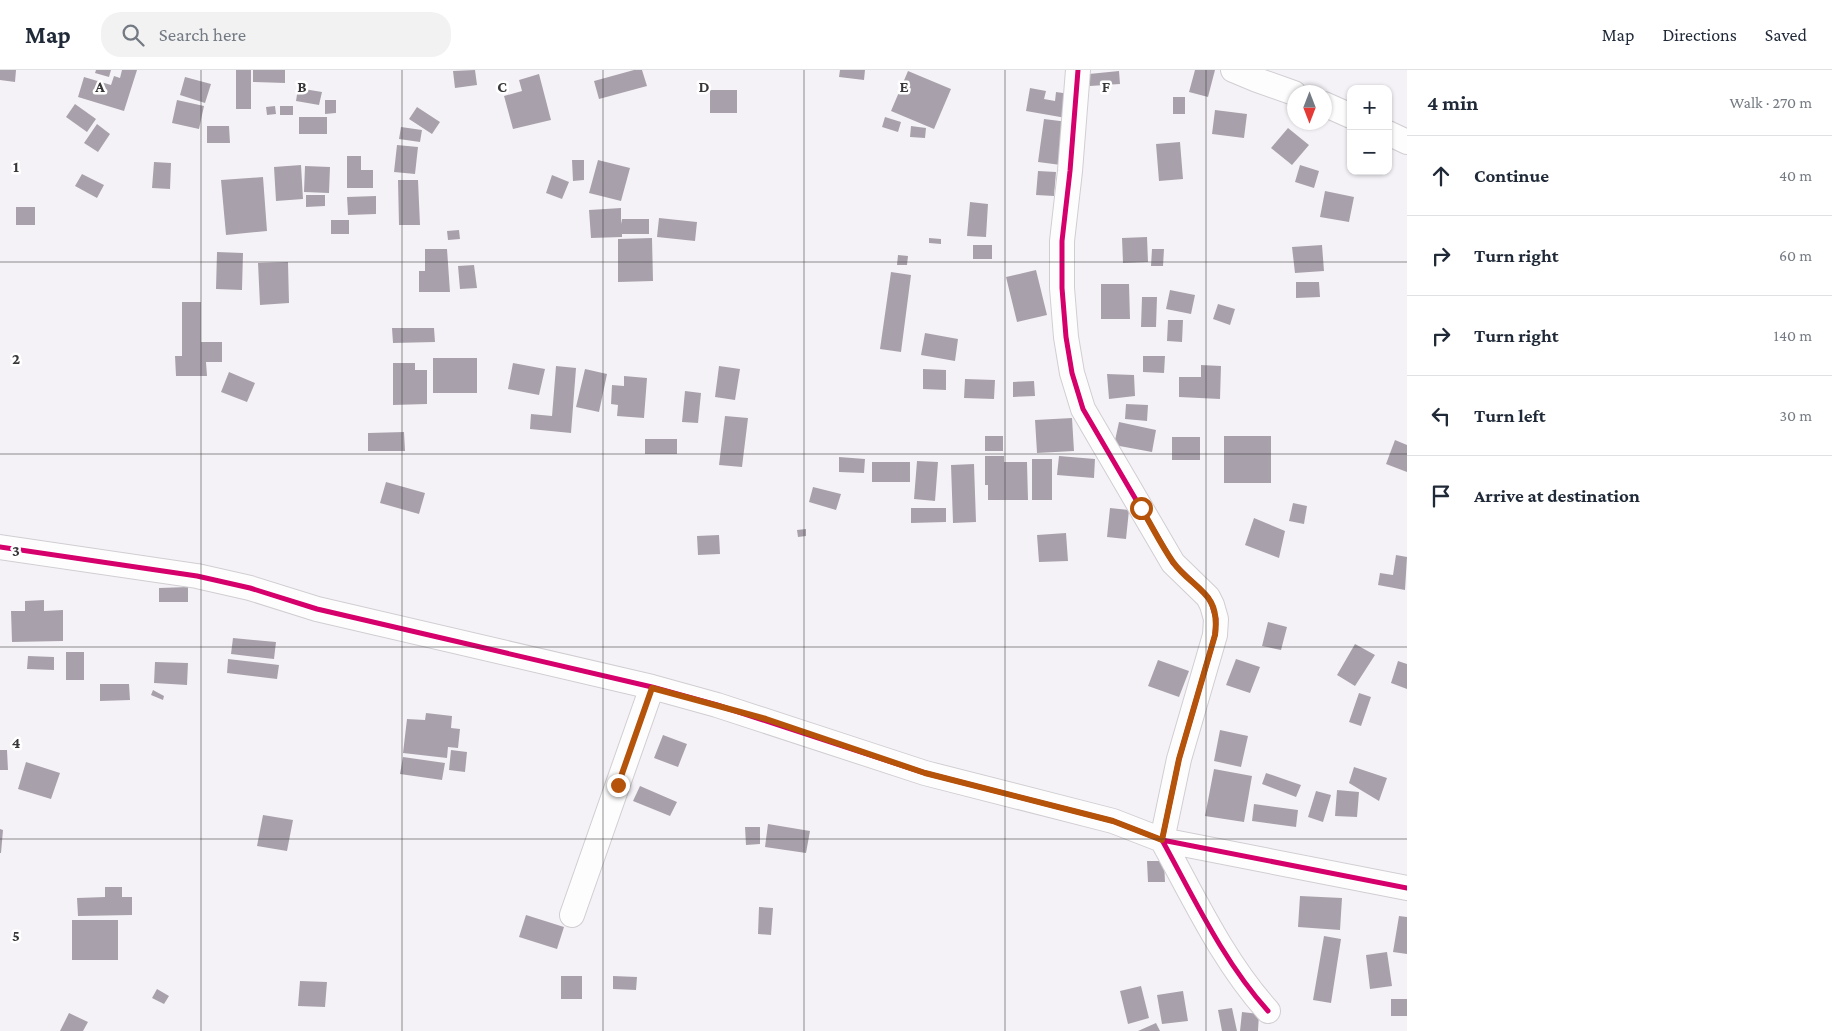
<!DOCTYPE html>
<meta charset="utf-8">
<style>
:root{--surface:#fff;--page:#f2f2f3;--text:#1f2937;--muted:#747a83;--line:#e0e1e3}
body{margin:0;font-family:"Crimson Pro",serif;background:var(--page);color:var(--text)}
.controls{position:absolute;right:15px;top:15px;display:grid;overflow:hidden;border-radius:10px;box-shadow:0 1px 4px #0004}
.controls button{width:45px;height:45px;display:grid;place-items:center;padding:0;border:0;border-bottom:1px solid var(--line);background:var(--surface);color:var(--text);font:25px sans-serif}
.compass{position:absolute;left:1287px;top:15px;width:45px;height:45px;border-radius:50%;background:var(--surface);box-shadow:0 1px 4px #0004;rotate:180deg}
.stop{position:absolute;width:15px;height:15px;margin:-11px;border:4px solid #b45309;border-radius:50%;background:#fff}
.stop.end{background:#b45309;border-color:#fff;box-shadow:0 1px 5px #0008}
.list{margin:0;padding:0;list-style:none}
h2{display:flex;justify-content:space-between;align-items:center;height:65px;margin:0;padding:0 20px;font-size:21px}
h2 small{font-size:16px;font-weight:400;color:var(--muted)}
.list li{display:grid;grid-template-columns:32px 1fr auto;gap:15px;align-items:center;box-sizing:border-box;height:80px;padding:0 20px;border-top:1px solid var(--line)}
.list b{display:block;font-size:19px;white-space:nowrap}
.list em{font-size:16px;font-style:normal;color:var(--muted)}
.icon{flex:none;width:28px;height:28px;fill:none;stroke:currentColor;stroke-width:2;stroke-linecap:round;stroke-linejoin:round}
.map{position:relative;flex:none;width:1407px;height:961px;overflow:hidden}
header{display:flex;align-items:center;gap:30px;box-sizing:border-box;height:70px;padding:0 25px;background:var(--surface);border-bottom:1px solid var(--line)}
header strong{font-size:24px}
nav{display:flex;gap:28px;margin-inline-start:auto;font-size:18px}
.search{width:350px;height:45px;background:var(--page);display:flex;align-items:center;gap:12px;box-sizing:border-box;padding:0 18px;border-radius:20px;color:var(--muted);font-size:19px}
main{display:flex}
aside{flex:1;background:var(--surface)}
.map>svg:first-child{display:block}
.building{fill:#a8a1ac}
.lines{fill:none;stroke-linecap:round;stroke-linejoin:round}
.minor-casing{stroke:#d1ced2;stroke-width:26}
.minor{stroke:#fefdfe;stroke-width:24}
.cycleway-casing{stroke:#fff;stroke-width:8}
.cycleway{stroke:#d6006c;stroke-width:5}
.route{stroke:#b45309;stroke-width:6}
.grid{fill:none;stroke:#383638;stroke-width:1;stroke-opacity:0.55}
.grid-label{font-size:16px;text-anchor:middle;font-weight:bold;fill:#383638;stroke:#fff;stroke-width:5;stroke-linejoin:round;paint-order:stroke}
</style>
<header>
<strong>Map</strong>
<div class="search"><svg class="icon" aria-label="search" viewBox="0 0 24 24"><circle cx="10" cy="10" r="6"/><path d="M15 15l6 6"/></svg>Search here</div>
<nav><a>Map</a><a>Directions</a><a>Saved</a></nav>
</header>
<main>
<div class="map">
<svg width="1407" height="961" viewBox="0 0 1407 961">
<rect width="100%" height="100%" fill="#f5f2f7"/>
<path class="building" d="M0,0H16L15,12L0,10Z
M96,0H111L109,7L95,3Z
M122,0H137L124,41L78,27L84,7L111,15L114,6L120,8Z
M236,0H251V39H236Z
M253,0H285V13L253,12Z
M475,0L477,15L455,18L453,1Z
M634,0H642L647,16L599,29L594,11Z
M840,0H865L864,10L839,7Z
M1195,0H1215L1208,27L1189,22Z
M908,1L951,19L934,59L891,41Z
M1119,1L1120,14L1090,16L1089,4Z
M539,4L551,50L513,59L504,26L522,21L519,10Z
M185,7L211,14L205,33L180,25Z
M298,18L322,22L319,35L296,31Z
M1030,18L1046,21L1044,29L1055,31L1056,22L1070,24L1066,48L1026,41Z
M710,20H737V43H710Z
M1173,27H1185V44H1173Z
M177,30L204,36L199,59L172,53Z
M325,30H336V43L325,44Z
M75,34L96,49L87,62L66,47Z
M275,36L276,44L267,45L266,37Z
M280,36H293V45H280Z
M417,37L440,52L432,64L409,49Z
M1215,40L1247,44L1244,68L1212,64Z
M299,47H327V64H299Z
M885,47L901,52L898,62L882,57Z
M1044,49L1068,52L1061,95L1038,92Z
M97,54L110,64L98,82L84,73Z
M207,56H229L230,73H207Z
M911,56L926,58L925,68L910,67Z
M401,57L422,60L420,72L399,69Z
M1288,58L1309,75L1292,95L1271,78Z
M1180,72L1183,109L1159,111L1156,74Z
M397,75L418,77L415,104L394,102Z
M347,86H361V100H373V118H347Z
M572,90H584V110L573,111Z
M598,90L630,98L621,131L589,123Z
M154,92L171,93L170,119L152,118Z
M301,95L303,129L276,131L274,97Z
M1300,95L1319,101L1314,118L1295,112Z
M305,96L330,97L329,123L304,122Z
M1038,101L1056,102L1054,126L1036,125Z
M82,104L104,115L97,128L75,116Z
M552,105L569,112L562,129L546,123Z
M263,107L267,161L226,165L221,110Z
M398,110H418L420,155H399Z
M1325,121L1354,127L1349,152L1320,147Z
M306,125H325V136L306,137Z
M376,126V144L348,145L347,127Z
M970,132L988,134L986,167L967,166Z
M16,137H35V155H16Z
M621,138V154L622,149H649V164H622V167L591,168L589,140Z
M659,148L697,152L695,171L657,167Z
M331,150H349V164H331Z
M459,160L460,169L448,170L447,161Z
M1147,167L1148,192L1123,193L1122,168Z
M652,168L653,211L618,212V169Z
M929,168L941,169V174L929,173Z
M973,175H992V189H973Z
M1322,175L1324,201L1295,203L1292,177Z
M425,179H447L450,222H419V201H425Z
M1152,179H1164L1163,196H1151Z
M217,182L243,183L242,220L216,219Z
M898,185L908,186L907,195H897Z
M288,192L289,233L260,235L258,193Z
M474,195L477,218L460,219L458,196Z
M1036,200L1047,245L1017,252L1006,207Z
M891,202L911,205L901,282L880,279Z
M1296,212H1319L1320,227L1296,228Z
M1101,214H1129L1130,249H1101Z
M1170,220L1195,225L1191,244L1166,239Z
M1142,227H1157L1156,257H1141Z
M182,232H201V272H222V292H206L207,306H176L175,286H182Z
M1218,234L1235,239L1230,255L1213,249Z
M1168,250H1183L1182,272L1167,271Z
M392,258H434L435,272L393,273Z
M925,263L958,269L955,291L921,285Z
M1143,286H1165L1164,303L1143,302Z
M433,288H477V323H433Z
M393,293H415V300H427V334L393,335Z
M513,293L545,299L539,325L508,319Z
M1201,295L1221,296L1220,329L1179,327V307H1201Z
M556,296L576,298L571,363L530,359L531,344L552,346Z
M719,296L740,299L735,330L715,327Z
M585,299L607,304L599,342L576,337Z
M923,299L946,300V320L923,319Z
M229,302L255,313L247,332L221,322Z
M1107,304L1134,305L1135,326L1109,329Z
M624,306L647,308L644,348L617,346L618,335L611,334L612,315L624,316Z
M965,309L995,310L994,329L964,328Z
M1034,311L1035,326L1013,327V312Z
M685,321L701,323L698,353L682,352Z
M1126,334L1148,335L1147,351L1125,349Z
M725,346L748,348L742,397L719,395Z
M1072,348L1074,381L1037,383L1035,350Z
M1119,352L1156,360L1152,382L1114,375Z
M404,362L405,381H368V363Z
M985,366H1003V381H985Z
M1224,366H1271V413H1224Z
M1172,367H1200V390H1172Z
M645,369H677V384H645Z
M1395,370L1407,375V402L1386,394Z
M985,386H1004V392H1027L1028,430H988V415H985Z
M1059,386L1095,389L1094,408L1057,405Z
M839,387L865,389L864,403L839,402Z
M1032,389H1052V430H1032Z
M917,391L938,392L935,431L914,429Z
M872,392H910V412H872Z
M974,394L976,452L953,453L951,395Z
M386,412L425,423L419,444L380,433Z
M813,417L841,424L836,440L809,432Z
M1293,433L1307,436L1304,454L1289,451Z
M911,438H946V452L911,453Z
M1110,438L1129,440L1126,469L1107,467Z
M1254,448L1285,461L1279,488L1245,475Z
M806,459V466L798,467L797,460Z
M1066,463L1068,491L1039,492L1037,465Z
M719,465L720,484L698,485L697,466Z
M1396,485L1407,487L1405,520L1378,515L1380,503L1393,505Z
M188,517V532H159V518Z
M44,530V541L63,540V571L12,572L11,541H25V531Z
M1268,552L1287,557L1281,580L1262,576Z
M233,568L276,572L274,589L231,584Z
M1355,574L1375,585L1355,616L1337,605Z
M66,582H84V610H66Z
M28,586L54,587V600L27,599Z
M228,589L279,595L277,609L227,603Z
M1236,589L1260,597L1250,623L1226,615Z
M1158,590L1189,601L1179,627L1148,616Z
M1398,591L1407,594V619L1391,613Z
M155,592L188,593L187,615L154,613Z
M100,614H129L130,630L100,631Z
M153,620L164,626L163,630L151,625Z
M1359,623L1371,627L1361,656L1349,652Z
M426,643L452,646L451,658L460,659L458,678L448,677L447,688L403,683L407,649L425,650Z
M1220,660L1248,666L1241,697L1214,691Z
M663,665L687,674L678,697L654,688Z
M0,680H7L8,700H0Z
M451,680L467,682L465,702L449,700Z
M403,687L445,693L442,710L400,704Z
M26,692L60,703L51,729L18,719Z
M1354,697L1387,708L1379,731L1349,713Z
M1214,699L1252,706L1244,752L1205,746Z
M1266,703L1301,715L1296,727L1262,714Z
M640,716L677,732L670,746L633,731Z
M1337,720L1359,722L1357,747L1335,746Z
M1316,721L1331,725L1323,752L1308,747Z
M1254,734L1298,740L1296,757L1252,751Z
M263,745L293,750L287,781L257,776Z
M768,754L810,761L806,783L765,777Z
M745,757H760V774L746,775Z
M0,759L3,760L1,783H0Z
M1147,791H1164L1165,812H1148Z
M105,817H122V827H132V845L78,846L77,828L105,827Z
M1300,826L1342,828L1340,860L1298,857Z
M759,837L773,838L771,865L758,864Z
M526,845L564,857L557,879L519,867Z
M1399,846L1407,847V884L1393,882Z
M72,850H118V890H72Z
M1324,866L1341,869L1331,933L1313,930Z
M1387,882L1392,916L1370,919L1366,885Z
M561,906H582V929H561Z
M613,906L637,907L636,920L613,919Z
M300,911L327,912L325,937L298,936Z
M1141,916L1149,948L1128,954L1120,921Z
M157,919L169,926L164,934L152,928Z
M1183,921L1188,951L1162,954L1157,925Z
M1391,929H1407V946H1391Z
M1232,938L1237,961H1222L1218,940Z
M1242,942L1259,944L1258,961H1240Z
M69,943L88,952L83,961H60Z
M1156,953L1160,961H1138Z"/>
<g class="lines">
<defs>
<path id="minor" d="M1078,0L1070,101L1062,171V218L1066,267L1072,303L1083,339L1173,493L1208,527L1212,535L1216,549L1215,565L1179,689L1162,770C1194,828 1223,891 1268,941
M1233,0L1257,10L1294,23
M1324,34L1351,46
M1388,63L1407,72
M0,477L197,506L250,518L317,539L652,617L717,635L925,703L1113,751L1162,770L1407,818
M572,845L652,617"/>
</defs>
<use href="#minor" class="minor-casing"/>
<use href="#minor" class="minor"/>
<defs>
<path id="cycleway" d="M1078,0L1070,101L1062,171V218L1066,267L1072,303L1083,339L1173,493L1208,527L1212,535L1216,549L1215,565L1179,689L1162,770C1194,828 1223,891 1268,941
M0,477L197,506L250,518L317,539L652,617L717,635L925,703L1113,751L1162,770L1407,818"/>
</defs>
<use href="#cycleway" class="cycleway-casing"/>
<use href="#cycleway" class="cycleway"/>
</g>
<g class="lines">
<path class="route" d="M618,715L652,618L766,649L925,703L1113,751L1162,770L1179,689L1215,565C1221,521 1193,520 1173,492C1161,475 1152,456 1141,438"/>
</g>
<path class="grid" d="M201,0V961M402,0V961M603,0V961M804,0V961M1005,0V961M1206,0V961M0,192H1407M0,384H1407M0,577H1407M0,769H1407"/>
<g class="grid-label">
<text x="100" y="22">A</text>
<text x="302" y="22">B</text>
<text x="502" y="22">C</text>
<text x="704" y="22">D</text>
<text x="904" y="22">E</text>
<text x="1106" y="22">F</text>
<text x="16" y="102">1</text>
<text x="16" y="294">2</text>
<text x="16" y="486">3</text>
<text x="16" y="678">4</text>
<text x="16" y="871">5</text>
</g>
</svg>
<div class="controls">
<button>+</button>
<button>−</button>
</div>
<svg class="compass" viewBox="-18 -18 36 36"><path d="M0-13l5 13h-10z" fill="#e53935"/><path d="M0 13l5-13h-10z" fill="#747a83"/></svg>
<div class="stop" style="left:1141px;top:438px"></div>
<div class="stop end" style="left:618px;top:715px"></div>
</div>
<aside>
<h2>4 min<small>Walk · 270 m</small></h2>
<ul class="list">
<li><svg class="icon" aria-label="ahead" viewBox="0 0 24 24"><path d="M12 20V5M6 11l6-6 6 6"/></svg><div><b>Continue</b></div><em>40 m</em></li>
<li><svg class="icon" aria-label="right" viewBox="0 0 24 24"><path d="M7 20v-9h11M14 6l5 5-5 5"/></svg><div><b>Turn right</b></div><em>60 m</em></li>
<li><svg class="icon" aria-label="right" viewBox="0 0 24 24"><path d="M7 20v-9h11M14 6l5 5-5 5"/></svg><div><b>Turn right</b></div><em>140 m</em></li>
<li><svg class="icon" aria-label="left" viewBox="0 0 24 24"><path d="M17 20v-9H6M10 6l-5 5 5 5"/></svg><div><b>Turn left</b></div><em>30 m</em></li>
<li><svg class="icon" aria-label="arrive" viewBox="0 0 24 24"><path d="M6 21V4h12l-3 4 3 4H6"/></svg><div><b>Arrive at destination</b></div></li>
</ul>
</aside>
</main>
